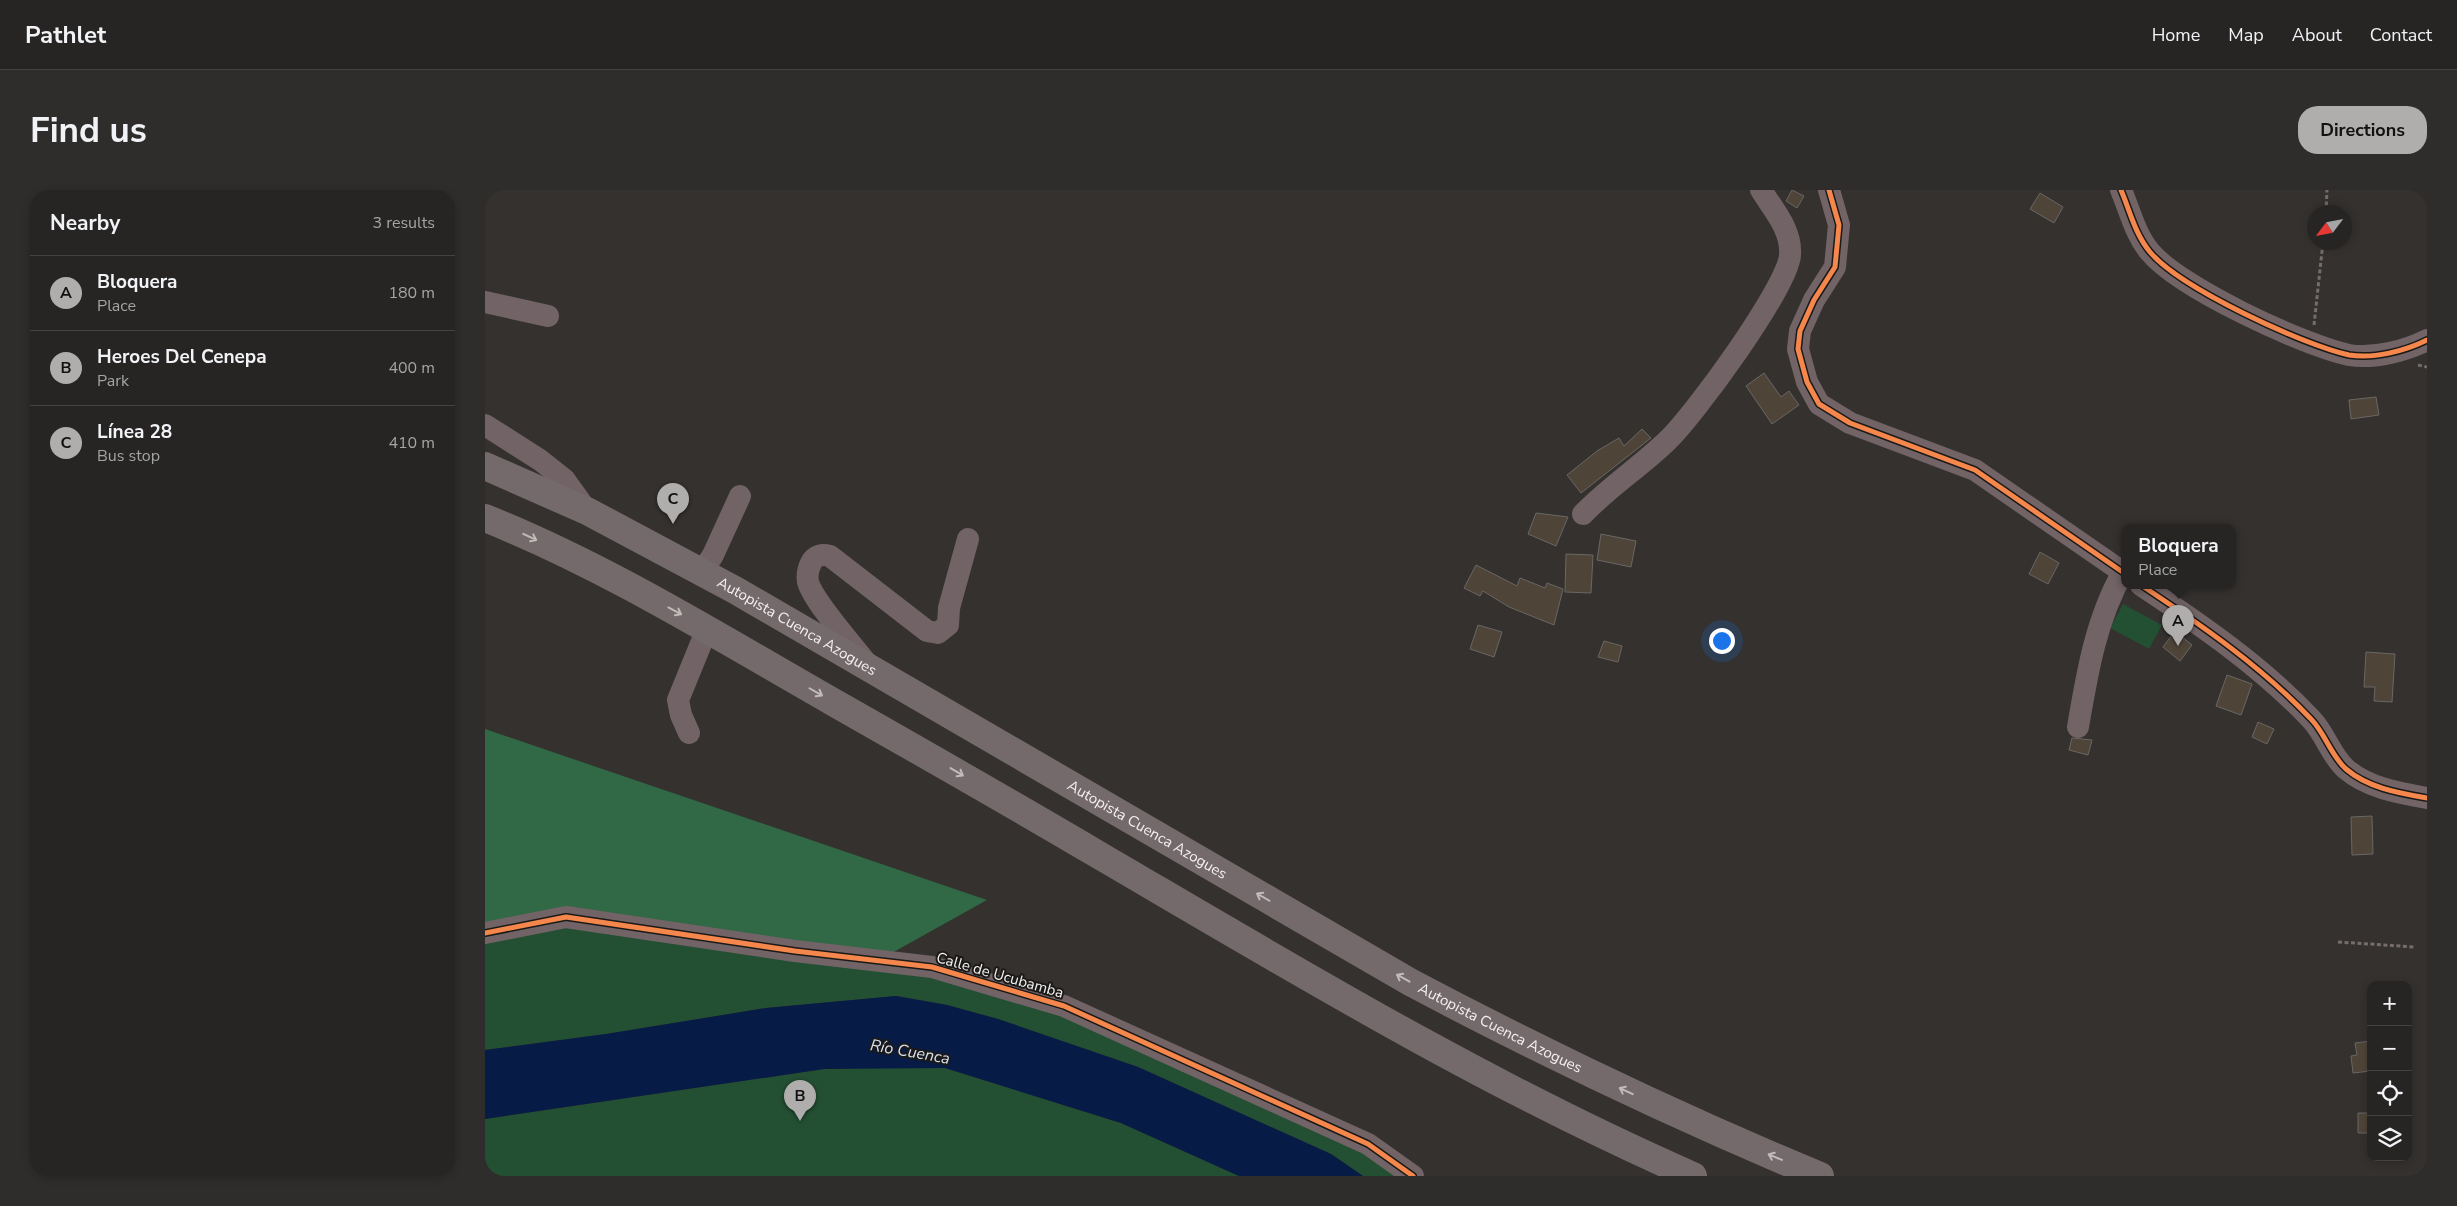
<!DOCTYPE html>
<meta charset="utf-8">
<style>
:root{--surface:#272523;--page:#2f2d2b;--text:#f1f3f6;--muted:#a4a5a6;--line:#434241;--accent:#b0aeac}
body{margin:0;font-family:"Nunito Sans",sans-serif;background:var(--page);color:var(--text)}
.controls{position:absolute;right:15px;bottom:15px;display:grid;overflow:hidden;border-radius:10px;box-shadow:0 2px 8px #0003}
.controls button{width:45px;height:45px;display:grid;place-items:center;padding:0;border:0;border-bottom:1px solid var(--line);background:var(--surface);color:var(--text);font:25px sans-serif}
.compass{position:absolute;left:1822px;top:15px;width:45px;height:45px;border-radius:50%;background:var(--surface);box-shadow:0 2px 8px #0003;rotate:238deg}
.you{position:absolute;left:1236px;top:450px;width:18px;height:18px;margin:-12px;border:4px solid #fff;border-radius:50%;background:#1a73e8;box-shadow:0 0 0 8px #1a73e833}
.badge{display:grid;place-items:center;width:32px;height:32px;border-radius:50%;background:var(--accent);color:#111;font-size:16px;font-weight:700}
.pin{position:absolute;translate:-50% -41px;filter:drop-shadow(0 1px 2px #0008)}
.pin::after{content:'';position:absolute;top:26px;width:18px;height:15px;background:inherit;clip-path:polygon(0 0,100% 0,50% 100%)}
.popup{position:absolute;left:1636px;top:334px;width:115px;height:65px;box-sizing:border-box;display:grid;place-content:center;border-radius:10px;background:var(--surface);filter:drop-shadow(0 1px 4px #0005);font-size:16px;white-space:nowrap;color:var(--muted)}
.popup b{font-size:19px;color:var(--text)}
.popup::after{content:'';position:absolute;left:50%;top:100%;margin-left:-10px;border:10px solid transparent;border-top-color:var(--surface)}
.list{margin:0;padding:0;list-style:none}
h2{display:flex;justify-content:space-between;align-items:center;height:65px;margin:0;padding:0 20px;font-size:21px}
h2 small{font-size:16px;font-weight:400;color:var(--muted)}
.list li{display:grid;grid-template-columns:32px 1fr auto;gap:15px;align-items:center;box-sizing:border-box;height:75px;padding:0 20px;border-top:1px solid var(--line)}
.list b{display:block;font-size:19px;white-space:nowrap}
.list p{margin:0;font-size:16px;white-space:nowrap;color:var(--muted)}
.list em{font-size:16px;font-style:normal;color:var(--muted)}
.icon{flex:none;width:28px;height:28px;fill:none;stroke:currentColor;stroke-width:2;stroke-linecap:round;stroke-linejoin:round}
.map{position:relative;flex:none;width:1942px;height:986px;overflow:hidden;border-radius:20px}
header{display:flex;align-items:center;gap:30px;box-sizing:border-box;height:70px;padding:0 25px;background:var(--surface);border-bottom:1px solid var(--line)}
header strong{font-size:24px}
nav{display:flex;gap:28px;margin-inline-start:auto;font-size:18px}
.intro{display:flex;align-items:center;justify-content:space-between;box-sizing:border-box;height:120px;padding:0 30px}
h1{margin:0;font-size:35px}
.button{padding:12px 22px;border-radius:20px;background:var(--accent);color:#111;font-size:18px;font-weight:700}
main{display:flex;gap:30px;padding:0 30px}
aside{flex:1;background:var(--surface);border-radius:20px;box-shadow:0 2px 8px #0003}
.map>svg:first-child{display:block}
.green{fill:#234f33}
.forest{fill:#316845}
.water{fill:#071b47}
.building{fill:#4f4438;stroke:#696765}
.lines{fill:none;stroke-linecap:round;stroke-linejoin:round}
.path{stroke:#756c6e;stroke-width:3;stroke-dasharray:4 2.5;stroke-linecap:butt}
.minor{stroke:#716366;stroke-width:22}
.highway{stroke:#756a6b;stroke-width:28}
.cycleway-casing{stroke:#1b1a18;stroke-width:8}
.cycleway{stroke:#f5874c;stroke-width:5}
.oneway{stroke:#c1bbba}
.labels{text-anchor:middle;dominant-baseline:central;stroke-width:4;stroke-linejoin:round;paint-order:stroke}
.street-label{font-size:15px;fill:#f3f1ef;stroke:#1b1a18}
.water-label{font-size:16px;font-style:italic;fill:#d8e1f2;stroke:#1b1a18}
</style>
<header>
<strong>Pathlet</strong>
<nav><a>Home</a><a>Map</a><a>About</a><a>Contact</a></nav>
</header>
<div class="intro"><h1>Find us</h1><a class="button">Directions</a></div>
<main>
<aside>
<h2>Nearby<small>3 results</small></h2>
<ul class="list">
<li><span class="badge">A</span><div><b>Bloquera</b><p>Place</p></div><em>180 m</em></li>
<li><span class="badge">B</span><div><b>Heroes Del Cenepa</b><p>Park</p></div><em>400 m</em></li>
<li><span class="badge">C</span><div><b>Línea 28</b><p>Bus stop</p></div><em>410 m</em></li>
</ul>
</aside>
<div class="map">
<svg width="1942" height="986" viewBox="0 0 1942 986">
<rect width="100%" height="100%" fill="#34312f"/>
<path class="green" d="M1638,414L1677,435L1664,459L1625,438Z
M81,727L447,777L579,816L928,986H878L846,964L653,877L513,829L462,815L411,806L281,818L121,844L0,860V743Z
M403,877L460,878L636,933L754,986H0V929L339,879Z"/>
<path class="forest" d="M0,539L502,710L405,764L82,722L0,737Z"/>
<path class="water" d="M411,806L462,815L513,829L653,877L846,964L878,986H754L636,933L460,878L339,879L0,929V860L121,844L281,818Z"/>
<path class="building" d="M1307,0L1319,6L1312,18L1301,11Z
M1555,3L1578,17L1569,33L1545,19Z
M1279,183L1296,207L1304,201L1314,215L1287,234L1261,196Z
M1891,207L1894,225L1866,229L1864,210Z
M1157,239L1166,248L1096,303L1082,285L1112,261L1134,248L1139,256Z
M1051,323L1083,327L1071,356L1043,344Z
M1116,344L1151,351L1146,377L1112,370Z
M1555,362L1574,373L1563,394L1544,384Z
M1081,364L1108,365L1106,403L1080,402Z
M991,375L1032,396L1035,388L1060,398L1062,393L1078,399L1069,435L1024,417L998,401L995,406L979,398Z
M993,435L1017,442L1009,467L985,459Z
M1690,441L1707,455L1695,471L1678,457Z
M1119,451L1137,456L1133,472L1113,467Z
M1881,462L1910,464L1907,512L1889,511L1890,497H1879Z
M1742,485L1767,494L1756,525L1731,516Z
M1773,532L1789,539L1782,554L1767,547Z
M1587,548L1607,550L1603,565L1584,560Z
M1887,626L1888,664L1867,665L1866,627Z
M1886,851V881L1868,883L1866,866L1872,865L1870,853Z
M1873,923H1886V943H1873Z"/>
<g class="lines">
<path class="path" d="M1841,22L1842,0
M1829,135L1838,52
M1933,175L1942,177
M1853,752L1930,757"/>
<path class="minor" d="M1344,0L1354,35L1350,77L1329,110L1315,141L1313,159L1322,192L1334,214L1365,233L1490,280L1639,383
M1636,0C1645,21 1650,44 1665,62C1695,98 1818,155 1864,165C1889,169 1920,161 1942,150
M0,112L63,126
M0,235L55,270L79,289L102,321
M1098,324C1124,297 1155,277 1182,251C1208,227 1303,97 1305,65C1307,40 1288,19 1276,0
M217,382L228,365L255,306
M1656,395C1716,435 1776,476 1826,529C1840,543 1846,566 1861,579C1883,598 1914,603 1942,608
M383,475C369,456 329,413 323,392C322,386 323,379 326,373C330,365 337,364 345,366L442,441L453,443L463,435L464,418L483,349
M1593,537C1602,484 1611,429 1638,382
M204,543L196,525L193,510L222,439
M0,743L81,727L310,761L447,777L579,816L883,954L928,986"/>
<g class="highway">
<path id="s1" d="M0,276L102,321L250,400L925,792C1059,863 1195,928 1335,986"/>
<path d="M0,328C122,377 234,447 348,512C436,562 524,612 612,664C807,778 1000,895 1208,986"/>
</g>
<defs>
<path id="cycleway" d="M1344,0L1354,35L1350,77L1329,110L1315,141L1313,159L1322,192L1334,214L1365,233L1490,280L1639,383
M1636,0C1645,21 1650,44 1665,62C1695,98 1818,155 1864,165C1889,169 1920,161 1942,150
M1656,395C1716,435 1776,476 1826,529C1840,543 1846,566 1861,579C1883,598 1914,603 1942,608
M0,743L81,727L310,761L447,777L579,816L883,954L928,986"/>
</defs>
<use href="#cycleway" class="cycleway-casing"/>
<use href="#cycleway" class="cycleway"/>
</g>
<defs><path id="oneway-shaft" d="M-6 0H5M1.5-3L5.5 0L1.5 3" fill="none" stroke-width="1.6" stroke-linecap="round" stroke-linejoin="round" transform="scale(1.25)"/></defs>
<g class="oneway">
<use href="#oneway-shaft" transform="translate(45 347) rotate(25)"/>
<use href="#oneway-shaft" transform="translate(190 421) rotate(28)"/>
<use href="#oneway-shaft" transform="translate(331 502) rotate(30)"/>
<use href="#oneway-shaft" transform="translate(472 582) rotate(31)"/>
<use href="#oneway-shaft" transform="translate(778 707) rotate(-150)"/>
<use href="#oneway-shaft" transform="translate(918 788) rotate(-151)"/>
<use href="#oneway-shaft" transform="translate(1141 901) rotate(-155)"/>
<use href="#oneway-shaft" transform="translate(1290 967) rotate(-157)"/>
</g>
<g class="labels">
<g class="street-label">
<text stroke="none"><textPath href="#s1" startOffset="351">Autopista Cuenca Azogues</textPath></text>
<text stroke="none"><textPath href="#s1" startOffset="756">Autopista Cuenca Azogues</textPath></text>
<text transform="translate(515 785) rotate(16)">Calle de Ucubamba</text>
<text stroke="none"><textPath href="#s1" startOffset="1161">Autopista Cuenca Azogues</textPath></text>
</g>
<g class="water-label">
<text transform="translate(425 862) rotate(10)">Río Cuenca</text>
</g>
</g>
</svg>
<div class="controls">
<button>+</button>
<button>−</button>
<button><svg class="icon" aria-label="locate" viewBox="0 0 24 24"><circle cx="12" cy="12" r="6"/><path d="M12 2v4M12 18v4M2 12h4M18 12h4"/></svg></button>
<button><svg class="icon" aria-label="layers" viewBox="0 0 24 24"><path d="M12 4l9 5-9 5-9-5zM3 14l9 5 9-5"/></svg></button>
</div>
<svg class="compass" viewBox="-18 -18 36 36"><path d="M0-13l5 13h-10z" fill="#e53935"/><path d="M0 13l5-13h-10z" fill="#a4a5a6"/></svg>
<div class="you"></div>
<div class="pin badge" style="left:1693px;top:456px">A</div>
<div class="popup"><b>Bloquera</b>Place</div>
<div class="pin badge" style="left:315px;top:931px">B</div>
<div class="pin badge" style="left:188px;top:334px">C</div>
</div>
</main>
